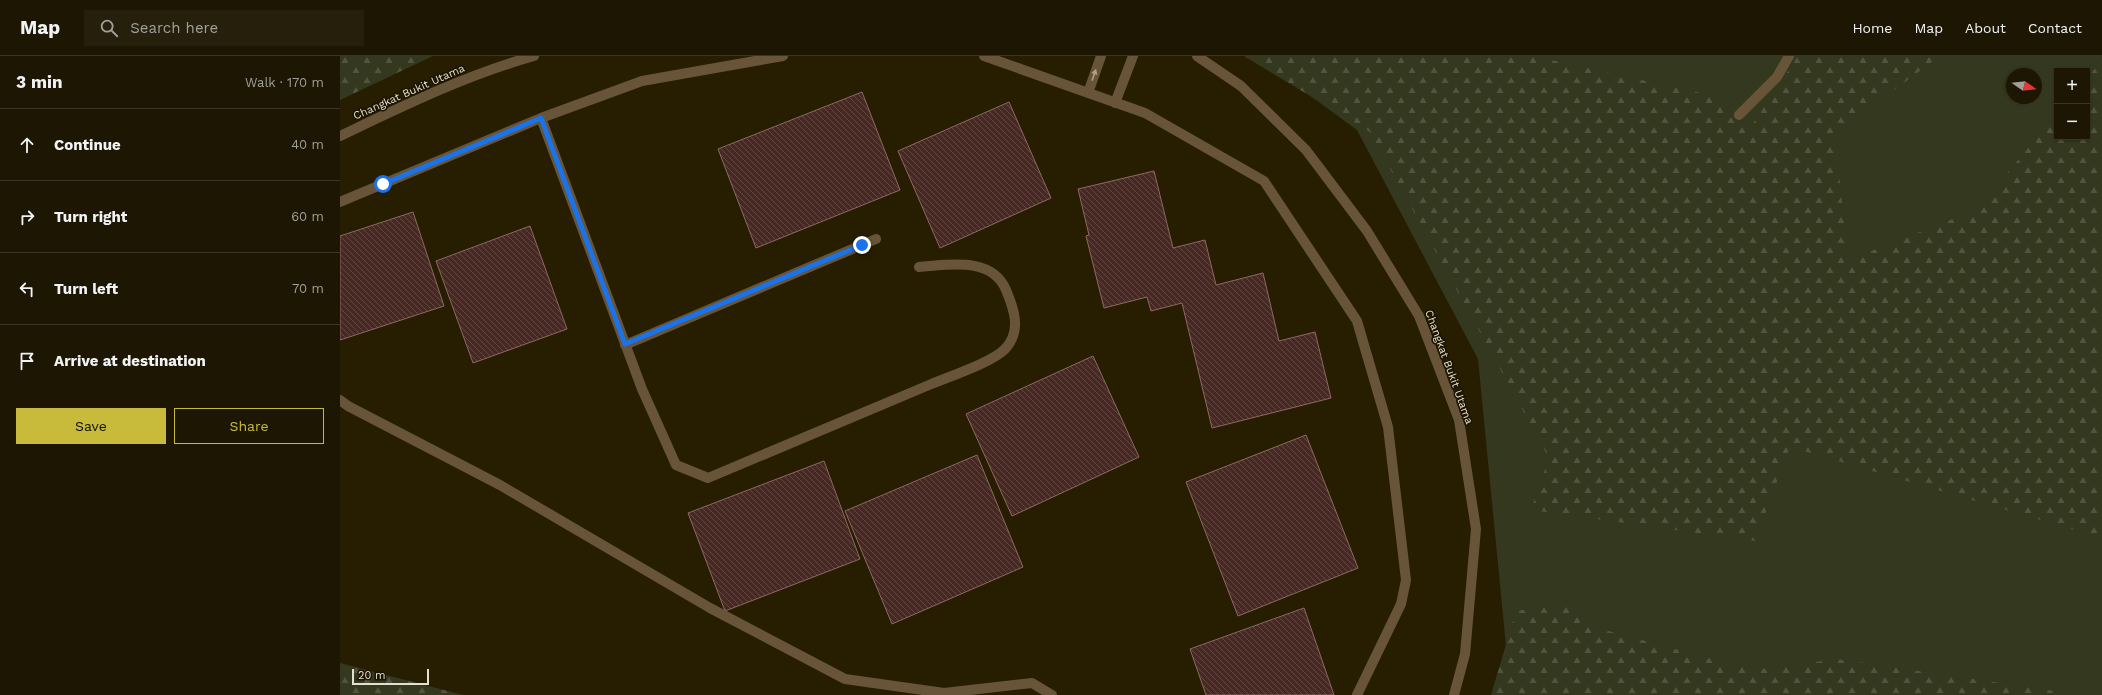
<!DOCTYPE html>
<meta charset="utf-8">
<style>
:root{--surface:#1d1602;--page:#251f0c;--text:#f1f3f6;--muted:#a09f99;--line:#3b3524;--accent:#c8bb3b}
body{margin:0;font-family:"Work Sans",sans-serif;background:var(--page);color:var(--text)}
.controls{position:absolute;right:12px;top:12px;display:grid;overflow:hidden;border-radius:0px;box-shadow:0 1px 3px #0004}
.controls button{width:36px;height:36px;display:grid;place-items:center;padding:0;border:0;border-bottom:1px solid var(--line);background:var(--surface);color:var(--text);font:20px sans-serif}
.compass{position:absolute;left:1666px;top:12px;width:36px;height:36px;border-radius:50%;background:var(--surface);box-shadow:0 1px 3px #0004;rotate:104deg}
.scale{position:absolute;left:12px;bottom:10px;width:77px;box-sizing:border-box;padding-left:4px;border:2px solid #e4dfce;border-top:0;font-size:11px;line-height:14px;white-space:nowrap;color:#e4dfce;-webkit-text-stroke:3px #1e1500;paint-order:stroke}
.stop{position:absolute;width:12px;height:12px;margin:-9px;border:3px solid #1a73e8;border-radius:50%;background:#fff}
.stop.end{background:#1a73e8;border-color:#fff;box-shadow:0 1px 4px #0008}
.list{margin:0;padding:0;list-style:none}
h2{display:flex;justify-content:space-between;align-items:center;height:52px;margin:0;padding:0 16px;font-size:17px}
h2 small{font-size:13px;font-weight:400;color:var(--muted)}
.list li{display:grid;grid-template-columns:26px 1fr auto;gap:12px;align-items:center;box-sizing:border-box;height:72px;padding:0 16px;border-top:1px solid var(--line)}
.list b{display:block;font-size:15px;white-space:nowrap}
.list em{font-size:13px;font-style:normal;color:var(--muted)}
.actions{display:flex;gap:8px;padding:12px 16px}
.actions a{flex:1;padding:9px 0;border:1px solid var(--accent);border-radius:0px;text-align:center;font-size:14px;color:var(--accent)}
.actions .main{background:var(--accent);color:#111}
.icon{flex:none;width:22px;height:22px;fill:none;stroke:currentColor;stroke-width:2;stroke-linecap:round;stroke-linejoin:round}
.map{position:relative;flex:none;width:1762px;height:639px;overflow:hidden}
header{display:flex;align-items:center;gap:24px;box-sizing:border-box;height:56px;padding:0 20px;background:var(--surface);border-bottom:1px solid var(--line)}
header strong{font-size:19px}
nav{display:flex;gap:22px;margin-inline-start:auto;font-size:14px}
.search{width:280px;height:36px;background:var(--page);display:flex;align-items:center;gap:10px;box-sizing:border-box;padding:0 14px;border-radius:0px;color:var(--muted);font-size:15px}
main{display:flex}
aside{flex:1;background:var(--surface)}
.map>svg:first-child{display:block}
.grass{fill:#34381e;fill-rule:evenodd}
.forest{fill:url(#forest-firs)}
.building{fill:url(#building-back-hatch);stroke:#8c6964}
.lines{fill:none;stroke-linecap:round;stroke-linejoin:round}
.minor{stroke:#685539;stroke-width:10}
.oneway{fill:#aca18b}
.route{stroke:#1a73e8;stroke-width:5}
.labels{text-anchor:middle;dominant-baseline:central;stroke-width:3.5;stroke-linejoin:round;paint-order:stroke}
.street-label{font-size:11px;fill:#e4dfce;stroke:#1e1500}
</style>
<header>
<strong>Map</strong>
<div class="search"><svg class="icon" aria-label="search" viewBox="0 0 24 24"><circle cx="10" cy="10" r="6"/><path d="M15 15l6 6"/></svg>Search here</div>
<nav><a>Home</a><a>Map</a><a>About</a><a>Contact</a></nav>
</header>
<main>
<aside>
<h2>3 min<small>Walk · 170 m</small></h2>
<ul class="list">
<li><svg class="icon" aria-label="ahead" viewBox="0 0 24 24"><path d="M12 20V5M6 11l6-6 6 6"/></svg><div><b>Continue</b></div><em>40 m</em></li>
<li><svg class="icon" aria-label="right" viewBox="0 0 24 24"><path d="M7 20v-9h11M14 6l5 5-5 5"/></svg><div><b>Turn right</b></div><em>60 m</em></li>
<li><svg class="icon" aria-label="left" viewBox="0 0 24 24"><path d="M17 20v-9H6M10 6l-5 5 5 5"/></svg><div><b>Turn left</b></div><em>70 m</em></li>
<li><svg class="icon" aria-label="arrive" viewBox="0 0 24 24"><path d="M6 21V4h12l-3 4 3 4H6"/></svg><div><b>Arrive at destination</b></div></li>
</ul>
<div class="actions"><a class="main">Save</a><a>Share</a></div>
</aside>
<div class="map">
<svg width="1762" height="639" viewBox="0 0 1762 639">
<defs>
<pattern id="forest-firs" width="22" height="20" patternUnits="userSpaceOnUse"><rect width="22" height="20" fill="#34381e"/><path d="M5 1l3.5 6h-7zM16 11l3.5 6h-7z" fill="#51543e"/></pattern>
<pattern id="building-back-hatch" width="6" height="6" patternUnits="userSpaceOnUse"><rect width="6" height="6" fill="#472823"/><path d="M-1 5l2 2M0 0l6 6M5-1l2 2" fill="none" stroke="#614742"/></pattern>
</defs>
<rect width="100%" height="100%" fill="#271e02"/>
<path class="grass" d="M916,0H1762V639H1226L1170,631L1138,303L1017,74ZM1717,15H1747V81H1717ZM1672,18H1696V42H1672Z"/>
<path class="forest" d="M0,0H93L0,44Z
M904,0H1193L1374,40L1408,75L1458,0H1600L1495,78L1508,204L1636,154L1717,58V81H1747V22L1762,4V482L1450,391L1415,485L1191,454L1209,402L1030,76Z
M1227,547L1250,570L1413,614L1497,603L1741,639H1151L1176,555Z
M0,607L123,639H0Z"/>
<path class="building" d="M522,36L560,134L416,192L378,93Z
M669,46L711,142L600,192L558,95Z
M814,115L833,192L865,184L876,229L923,217L939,285L975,276L991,342L872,372L842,247L811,255L807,241L764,252L746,180L749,179L738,133Z
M73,156L104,250L0,284V180Z
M190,170L227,273L133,307L96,205Z
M753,300L799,401L672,460L626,358Z
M966,379L1018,512L898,560L846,426Z
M637,399L683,511L552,568L505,455Z
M484,405L520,503L385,555L348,457Z
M964,552L994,639H866L850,593Z"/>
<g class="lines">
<path class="minor" d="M644,0L805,57L924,125L1017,265L1048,371L1066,524L1061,548L1017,639
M857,0L901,30L966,94L1027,175L1079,260L1119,364L1136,473L1125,598L1114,639
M748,37L761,0
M775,47L793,0
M1399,59L1437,21L1449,0
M201,62L302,333L336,409L368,422C442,391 516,360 589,329C608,321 653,306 665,293C682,275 674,253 666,234C652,200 608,209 579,211
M0,80C63,50 126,19 194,0
M0,146L201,62L302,25L443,0
M285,289L536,183
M0,344L8,350L160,429L370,552L505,623L604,637L692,627L712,639"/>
</g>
<defs><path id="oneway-solid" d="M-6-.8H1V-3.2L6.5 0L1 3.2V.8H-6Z"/></defs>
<use class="oneway" href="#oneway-solid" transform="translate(754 19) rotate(-71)"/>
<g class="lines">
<path class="route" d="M43,128L201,62L285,288L522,189"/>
</g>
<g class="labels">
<g class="street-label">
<text transform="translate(69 36) rotate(-24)">Changkat Bukit Utama</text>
<text transform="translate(1109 311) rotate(70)">Changkat Bukit Utama</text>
</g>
</g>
</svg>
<div class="controls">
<button>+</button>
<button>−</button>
</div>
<svg class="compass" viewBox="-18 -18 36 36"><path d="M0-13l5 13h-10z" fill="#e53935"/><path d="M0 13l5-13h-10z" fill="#a09f99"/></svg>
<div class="scale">20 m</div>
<div class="stop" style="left:43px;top:128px"></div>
<div class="stop end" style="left:522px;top:189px"></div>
</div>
</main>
